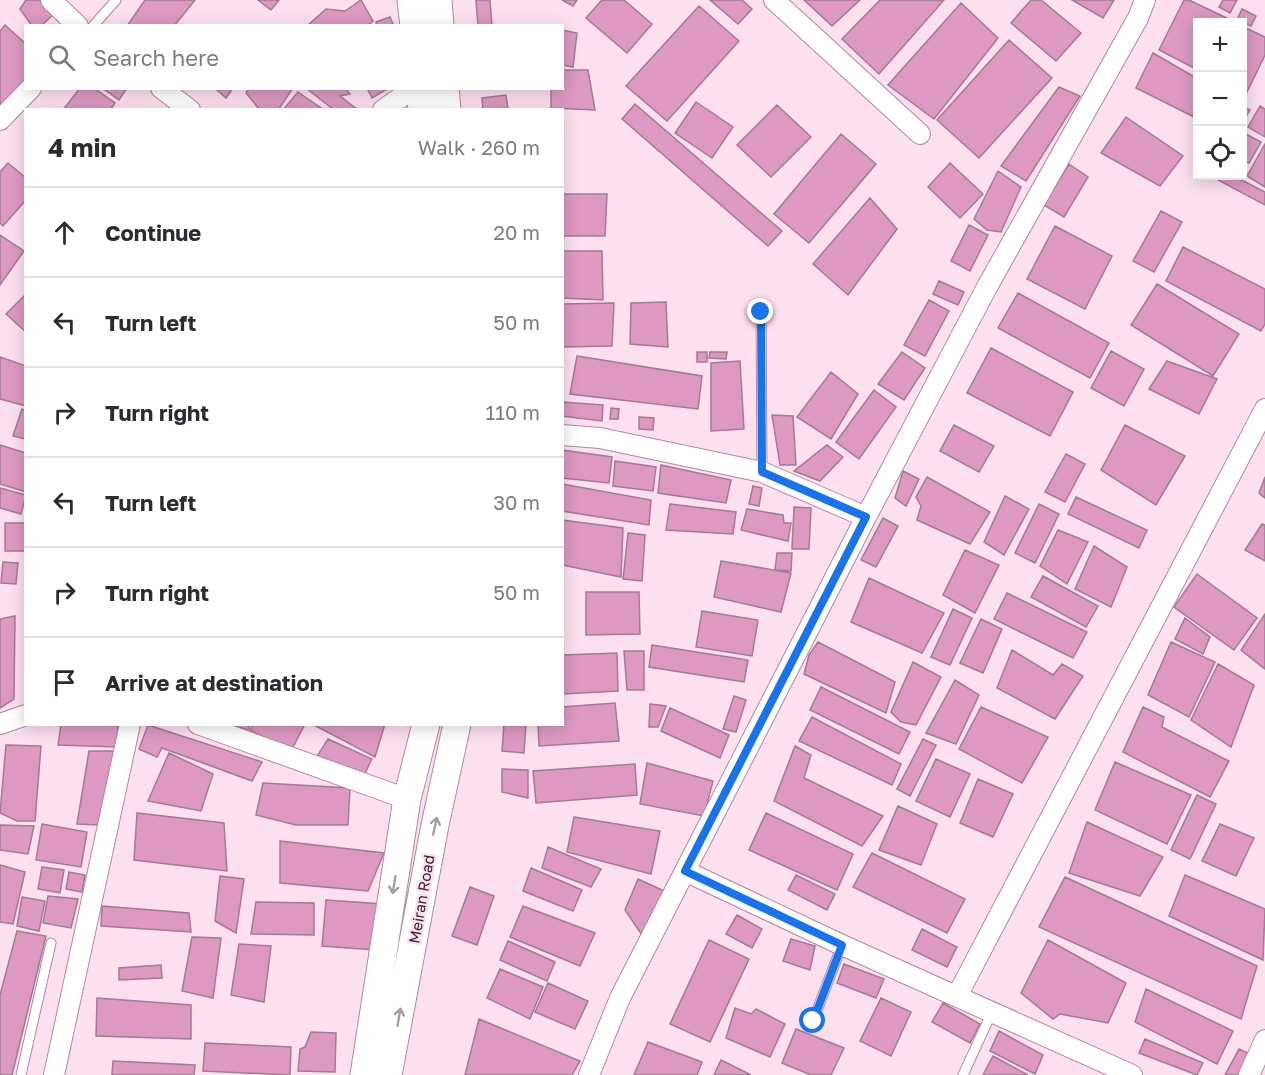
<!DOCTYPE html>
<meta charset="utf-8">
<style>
:root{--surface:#fff;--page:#f7f7f7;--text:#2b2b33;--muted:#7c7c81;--line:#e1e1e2}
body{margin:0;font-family:"Golos Text",sans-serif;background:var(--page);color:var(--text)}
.controls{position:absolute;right:18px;top:18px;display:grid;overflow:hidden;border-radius:0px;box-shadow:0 3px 15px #0003}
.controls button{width:54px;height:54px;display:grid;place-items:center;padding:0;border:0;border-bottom:2px solid var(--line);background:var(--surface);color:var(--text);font:30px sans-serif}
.stop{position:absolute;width:18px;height:18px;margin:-14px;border:4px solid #1a73e8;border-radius:50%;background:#fff}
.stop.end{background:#1a73e8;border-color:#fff;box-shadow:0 2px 6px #0008}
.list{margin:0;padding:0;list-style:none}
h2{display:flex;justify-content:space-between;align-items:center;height:78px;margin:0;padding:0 24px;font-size:26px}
h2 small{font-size:20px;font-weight:400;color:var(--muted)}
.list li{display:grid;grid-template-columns:39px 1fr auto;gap:18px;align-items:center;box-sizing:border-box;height:90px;padding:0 24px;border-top:2px solid var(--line)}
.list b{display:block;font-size:22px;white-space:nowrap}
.list em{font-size:20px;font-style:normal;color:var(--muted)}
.icon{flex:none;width:33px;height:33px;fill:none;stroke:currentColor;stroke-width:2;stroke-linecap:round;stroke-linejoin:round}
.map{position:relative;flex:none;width:1265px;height:1075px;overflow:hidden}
.search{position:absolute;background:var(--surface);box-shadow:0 3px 15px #0003;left:24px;top:24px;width:540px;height:66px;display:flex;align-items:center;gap:15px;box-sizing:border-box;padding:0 21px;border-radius:0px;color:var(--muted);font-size:22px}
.panel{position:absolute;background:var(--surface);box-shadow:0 3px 15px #0003;left:24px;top:108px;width:540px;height:618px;border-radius:0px}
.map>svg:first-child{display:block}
.building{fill:#dd99c2;stroke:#a47992;stroke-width:1.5}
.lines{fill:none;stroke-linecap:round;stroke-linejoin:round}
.service-casing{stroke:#b387a1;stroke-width:11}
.minor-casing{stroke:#b387a1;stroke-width:22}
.secondary-casing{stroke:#b387a1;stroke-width:29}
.service{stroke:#fff;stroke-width:9}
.minor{stroke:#fff;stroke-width:20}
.secondary{stroke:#fff;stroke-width:27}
.oneway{stroke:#a59da1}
.route{stroke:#1a73e8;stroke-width:8}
.labels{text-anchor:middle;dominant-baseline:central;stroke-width:5;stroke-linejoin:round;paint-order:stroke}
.street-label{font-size:15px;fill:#37252f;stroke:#fde0f0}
</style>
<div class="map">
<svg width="1265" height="1075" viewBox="0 0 1265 1075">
<rect width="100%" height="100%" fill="#fde0f0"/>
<path class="building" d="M26,0H44L56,12L41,26H32L20,9Z
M145,0H195L174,26H127Z
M258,0H279L271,10Z
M361,0L373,21L367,26H307L326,9L345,11Z
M476,0H490L492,26H478Z
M562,0H577L573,6Z
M602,0H624L652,24L627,53L586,18Z
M710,0H742L752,9L738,24Z
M804,0H860L832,26Z
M880,0H944L879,74L842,39Z
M1031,0H1041L1081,33L1056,61L1011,23Z
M1072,0H1114L1103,18Z
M1184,0H1189L1235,22H1198V70L1159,50Z
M1223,0H1237L1230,13L1219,7Z
M961,3L998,38L934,119L888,85Z
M699,6L739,41L667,121L626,86Z
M1242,9L1256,16L1251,26L1237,20Z
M390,17L394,26H377L376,22Z
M5,25L26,44V81L0,110V31Z
M1242,26L1265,37V55L1246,94L1242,92Z
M562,30L577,33L573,67L562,65Z
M1009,40L1052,78L979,158L937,120Z
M1153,53L1198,79V119L1136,88Z
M562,70H588L595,110L551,108V88H562Z
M1059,87L1080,96L1026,181L1001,166Z
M80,88H94L115,103L110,110H63Z
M102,88H127L119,100Z
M215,88H233L226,98Z
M249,88H293L278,110H260L246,93Z
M306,88H345L350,94L340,96L358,110H334Z
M367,88H389L372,98Z
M298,92L324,110H283Z
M506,95L508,109L483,110L482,98Z
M696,102L733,127L712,158L675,133Z
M635,104L782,231L768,246L622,119Z
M777,105L811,137L771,177L737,145Z
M1242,106L1250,110L1242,123Z
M1260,106L1265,109V137L1248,127Z
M1126,117L1183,156L1160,186L1101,153Z
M1242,132L1261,142L1249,163L1242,160Z
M841,134L876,164L809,243L774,214Z
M1265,144V187L1247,176Z
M8,163L26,178V200L3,226L0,223V172Z
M950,163L983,194L960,218L928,187Z
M1069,164L1088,177L1064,217L1044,205Z
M998,171L1021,187L1001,232L987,230L974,219Z
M1220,176H1234L1265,192V205L1218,180Z
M562,194H607L605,236H562Z
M870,198L897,229L848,295L813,264Z
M1161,211L1182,222L1154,272L1133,261Z
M969,225L988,235L970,271L951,261Z
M1055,226L1112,256L1085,309L1027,279Z
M0,235L24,251L0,285Z
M1183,247L1265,289V324L1261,331L1166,281Z
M562,251H602L603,300L562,298Z
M939,281L964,292L958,305L933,294Z
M1157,284L1239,334L1213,376L1131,325Z
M1018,293L1109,343L1090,378L998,328Z
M26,294V332L6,314Z
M929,300L949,311L925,356L904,345Z
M666,302L668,347L630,344L631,303Z
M614,303L612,346L562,347V304Z
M991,348L1073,392L1050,436L967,393Z
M1111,351L1144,369L1124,406L1091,388Z
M697,352H707V362H697Z
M710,352H727L726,359L709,358Z
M902,352L925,368L904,400L878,384Z
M577,356L702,376L698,409L570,394Z
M0,357L26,366V406L0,399Z
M740,361L744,429L711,431V363Z
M1167,361L1217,379L1199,414L1149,389Z
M831,372L858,394L831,439L797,417Z
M874,390L896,407L859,459L836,442Z
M562,402L603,405L602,421L562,416Z
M611,408L619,409L618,419H610Z
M22,409L26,411V439L13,436Z
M772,415L793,416L796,465H780Z
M639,417L654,418L653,430L639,429Z
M954,425L994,446L979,472L940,451Z
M1125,425L1185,456L1156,505L1101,470Z
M0,445L26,453V492L0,484Z
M827,445L843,457L820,481L794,471Z
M562,450L612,457L609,483L562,478Z
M1066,454L1085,464L1065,502L1045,492Z
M615,461L656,467L653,491L613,486Z
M661,465L731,480L726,503L658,493Z
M903,471L919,479L906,506L895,498Z
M927,477L990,512L970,544L917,520L921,506L916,497Z
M1265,477V498L1259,493Z
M562,484L651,500L649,525L562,511Z
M753,486L762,488L759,506L749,504Z
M0,488L26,495L21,514L0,508Z
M1005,496L1029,509L1004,555L984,542Z
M1076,497L1147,530L1139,548L1068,514Z
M670,504L736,512L733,534L666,530Z
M1039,504L1059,514L1035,563L1015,553Z
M794,507L811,508L809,549H792Z
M747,509L783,515L784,523H791L788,541L741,530Z
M883,518L898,526L876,567L861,560Z
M562,520L623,528L621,577L562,565Z
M5,523H26V551H5Z
M1262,524L1265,525V561L1245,550Z
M1058,530L1088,542L1067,584L1040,566Z
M628,533L645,535L642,581L623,579Z
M1094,546L1127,567L1111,607L1075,589Z
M965,550L999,565L975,613L943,595Z
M777,553H792L791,571L775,570Z
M721,561L791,573L781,612L714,597Z
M3,562L18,563L16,584L1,583Z
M1197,574L1257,618L1234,650L1174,607Z
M1043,576L1098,606L1086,627L1031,597Z
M869,578L944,613L922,653L851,622Z
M586,592H639L640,634L586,635Z
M1007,593L1087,632L1073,658L994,619Z
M953,609L972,618L950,665L931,657Z
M702,611L758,620L752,656L696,647Z
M1265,614V669L1241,650Z
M15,616L14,699L0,708V619Z
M1185,618L1210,637L1203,654L1175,639Z
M981,619L1002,629L983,673L960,663Z
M818,642L895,682L886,713L804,674L809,655Z
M1171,642L1215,662L1189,717L1148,695Z
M652,645L748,660L744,682L649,667Z
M1012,650L1053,675L1062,664L1083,676L1055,719L997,688Z
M624,651H644V690H627Z
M617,653L618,691L562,694V655Z
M913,662L941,677L916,725L901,722L891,712Z
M1218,664L1254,685L1231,747L1191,720Z
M955,680L979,695L956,744L926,733Z
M821,687L910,732L899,754L810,710Z
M734,696L746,700L736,732L723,729Z
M615,703L619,741L539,746L538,724H562V707Z
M650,704L666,706L658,727H649Z
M981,707L1048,737L1022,783L959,749Z
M1143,707L1164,717L1162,727L1229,761L1210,797L1123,752Z
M670,708L729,735L720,758L661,731Z
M812,717L901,764L892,785L799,741Z
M61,724H118L117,747L58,745Z
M230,724H250L248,730Z
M253,724H305L291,751L250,730Z
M312,724H385L375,757Z
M504,724H526L524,753L502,751Z
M148,725L262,762L252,781L162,748L157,757L139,749Z
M328,739L372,759L363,777L314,761Z
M923,739L936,745L910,796L897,789Z
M6,745L41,746L35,821H17L0,813Z
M795,746L811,755L804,778L883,816L862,846L774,801Z
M89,751H114L99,825L77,824Z
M169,753L213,774L201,811L148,801Z
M936,759L970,774L950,817L916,801Z
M1115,762L1191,795L1167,844L1095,810Z
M647,763L713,781L704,816L640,804Z
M635,764L637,795L536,803L533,771Z
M502,769L528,770V798L502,792Z
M978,779L1013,794L993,837L960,823Z
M263,783L350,788L348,825H296L256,815Z
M1197,795L1216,804L1190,859L1171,850Z
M898,806L937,824L921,865L879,850Z
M137,813L224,823L227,871L134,860Z
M766,813L853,854L837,890L749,850Z
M574,817L660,831L651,874L567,852Z
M1087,822L1163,857L1140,896L1069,873Z
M42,824L87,832L81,867L36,860Z
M1220,824L1254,838L1236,876L1202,861Z
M0,825L34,826L28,854L0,850Z
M280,841L384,853L368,891L280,883Z
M548,847L601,869L591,887L542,868Z
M872,853L965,899L947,933L853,887Z
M0,865L25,872L13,924L0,922Z
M42,867L64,870L60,893L38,889Z
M531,868L582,890L573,911L523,891Z
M69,872L85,875L82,892L66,889Z
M796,875L835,894L827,910L788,890Z
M1185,875L1265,909L1263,960L1169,916Z
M220,876L244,879L236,933L215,921Z
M1065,877L1257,966L1241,1019L1039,927Z
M638,879L664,891L644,938L625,910Z
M470,887L494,896L477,945L452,936Z
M48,896L78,899L71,928L43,923Z
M22,897L45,901L39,931L17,926Z
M326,900L383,904L375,950L322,946Z
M256,902L314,903V935L251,934Z
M102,906L189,913L191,932L101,926Z
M523,906L595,933L580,966L510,937Z
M737,915L762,929L752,948L726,934Z
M922,929L957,947L947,967L912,950Z
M17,931L46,936L12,1075H0V995Z
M192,937L221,938L213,998L182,991Z
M791,939L815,946L810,970L783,961Z
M709,940L749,959L710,1042L670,1024Z
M1048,940L1126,983L1108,1023L1060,1014L1053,1019L1021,993Z
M508,941L555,962L547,981L500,960Z
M239,944L271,946L264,1002L231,995Z
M844,964L884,979L876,998L837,983Z
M161,965L162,978L119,980V968Z
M500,969L543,987L530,1019L487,998Z
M548,983L588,1001L575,1029L535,1012Z
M1146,989L1233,1031L1217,1064L1135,1022Z
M97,998L191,1005V1039L96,1036Z
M881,998L911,1012L891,1056L860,1041Z
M943,1003L980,1024L970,1043L932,1022Z
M735,1008L751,1014L756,1009L785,1024L770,1057L726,1038Z
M479,1019L580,1061L572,1075H465Z
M796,1029L844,1048L831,1075H811L782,1063Z
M999,1031L1043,1055L1035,1074L990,1051Z
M311,1032L336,1033L335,1072L298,1071L300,1049L305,1047Z
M1145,1039L1203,1063L1197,1075L1139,1053Z
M648,1042L702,1062L697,1075H634Z
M205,1043L291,1047L290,1075L203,1071Z
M1239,1049L1254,1056L1244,1075H1225Z
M993,1056L1028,1075H983Z
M721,1060L751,1075H714Z
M113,1061L195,1065L194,1075H112Z"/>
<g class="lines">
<defs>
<path id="service" d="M93,26L116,0
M761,312L762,472
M813,1021L842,945
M21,1075L51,943
M963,1075L992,1012"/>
<path id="minor" d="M51,0L78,26
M774,0L920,134
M161,88L190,110
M383,110L414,88
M0,120L31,88
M562,435L600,438L762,472L866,517
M0,724L26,715
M198,724L407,799
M685,871L842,945L1132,1075
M957,996L1265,409
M54,1075L130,724
M589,1075L620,998L866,517L987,287L1138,18L1145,0
M1249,1075L1265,1040"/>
<path id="secondary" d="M411,0L414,26
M438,0L440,26
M420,88L422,110
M445,88L447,110
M364,1075L407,799L426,724
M388,1075L435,825L457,724"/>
</defs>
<use href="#service" class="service-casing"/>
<use href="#minor" class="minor-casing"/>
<use href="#secondary" class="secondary-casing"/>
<use href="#service" class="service"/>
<use href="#minor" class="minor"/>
<use href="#secondary" class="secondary"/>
</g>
<defs><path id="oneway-shaft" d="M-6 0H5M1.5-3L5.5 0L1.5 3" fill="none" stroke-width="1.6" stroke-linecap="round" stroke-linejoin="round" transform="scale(1.5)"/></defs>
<g class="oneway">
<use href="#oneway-shaft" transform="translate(435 826) rotate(-78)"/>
<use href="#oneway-shaft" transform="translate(394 885) rotate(99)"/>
<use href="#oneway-shaft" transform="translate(399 1017) rotate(-80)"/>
</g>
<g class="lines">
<path class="route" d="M761,312L762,472L866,517L685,871L842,945L813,1021"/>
</g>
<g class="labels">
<g class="street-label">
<text transform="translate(421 899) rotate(-80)">Meiran Road</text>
</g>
</g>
</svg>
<div class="controls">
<button>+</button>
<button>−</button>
<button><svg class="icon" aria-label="locate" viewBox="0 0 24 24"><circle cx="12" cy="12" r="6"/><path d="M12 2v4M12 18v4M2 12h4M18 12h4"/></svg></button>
</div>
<div class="stop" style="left:813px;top:1021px"></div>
<div class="stop end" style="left:761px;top:312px"></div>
<div class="search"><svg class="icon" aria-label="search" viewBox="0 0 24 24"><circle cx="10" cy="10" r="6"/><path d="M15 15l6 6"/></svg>Search here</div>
<section class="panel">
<h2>4 min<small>Walk · 260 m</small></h2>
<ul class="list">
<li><svg class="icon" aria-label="ahead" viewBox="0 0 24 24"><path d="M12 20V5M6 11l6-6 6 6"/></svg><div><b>Continue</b></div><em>20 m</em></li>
<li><svg class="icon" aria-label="left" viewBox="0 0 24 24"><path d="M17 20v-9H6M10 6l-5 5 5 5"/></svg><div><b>Turn left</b></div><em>50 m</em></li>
<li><svg class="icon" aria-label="right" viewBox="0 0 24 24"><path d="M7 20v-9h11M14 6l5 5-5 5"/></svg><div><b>Turn right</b></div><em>110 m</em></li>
<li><svg class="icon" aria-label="left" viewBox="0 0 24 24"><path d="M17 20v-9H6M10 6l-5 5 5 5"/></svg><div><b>Turn left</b></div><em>30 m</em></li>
<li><svg class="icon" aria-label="right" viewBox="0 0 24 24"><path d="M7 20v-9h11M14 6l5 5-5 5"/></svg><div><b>Turn right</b></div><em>50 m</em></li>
<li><svg class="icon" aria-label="arrive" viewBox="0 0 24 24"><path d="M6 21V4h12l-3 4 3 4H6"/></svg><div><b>Arrive at destination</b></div></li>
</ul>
</section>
</div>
